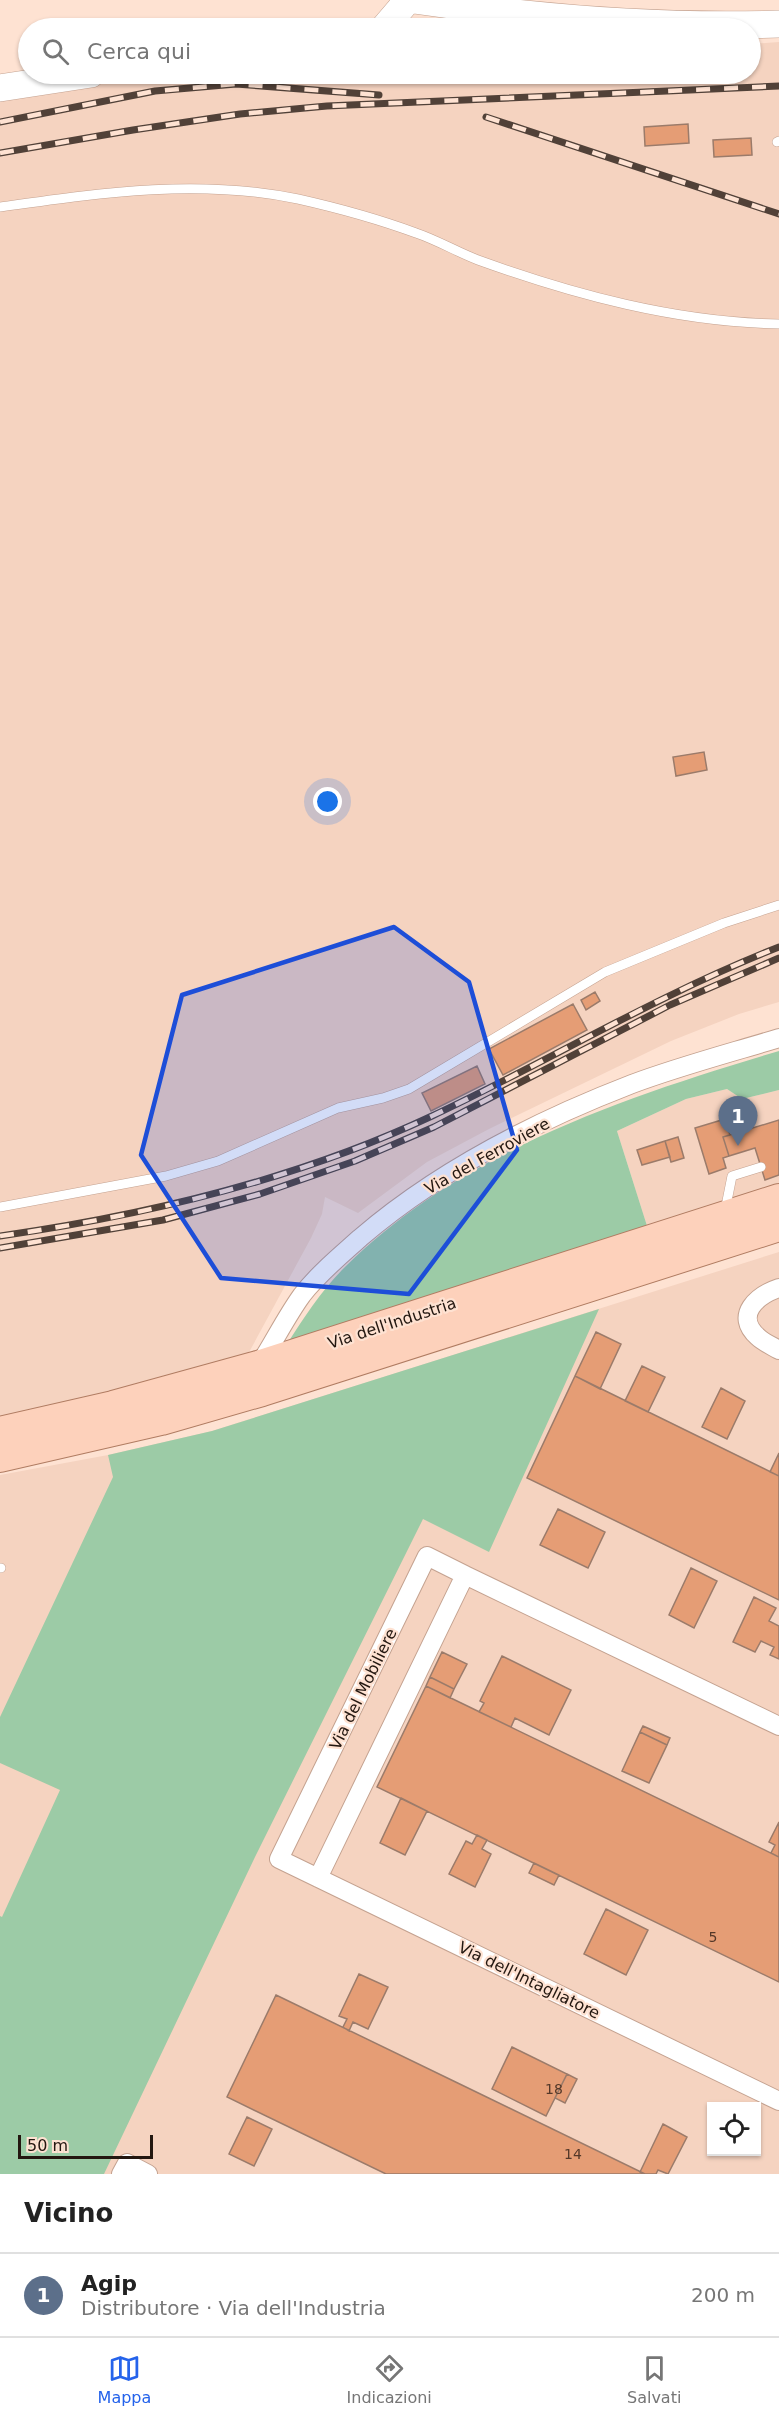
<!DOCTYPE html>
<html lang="it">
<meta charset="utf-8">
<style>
:root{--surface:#fff;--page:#f6f6f6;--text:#222;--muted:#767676;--line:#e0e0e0;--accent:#2563eb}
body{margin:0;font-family:"DejaVu Sans",sans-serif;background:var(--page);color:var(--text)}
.controls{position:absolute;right:18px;bottom:18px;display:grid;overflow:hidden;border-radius:0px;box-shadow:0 2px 4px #0004}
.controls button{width:54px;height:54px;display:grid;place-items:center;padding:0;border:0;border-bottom:2px solid var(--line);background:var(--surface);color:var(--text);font:30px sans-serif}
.scale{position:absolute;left:18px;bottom:15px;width:135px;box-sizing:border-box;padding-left:6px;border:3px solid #231710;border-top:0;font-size:16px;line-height:21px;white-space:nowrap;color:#231710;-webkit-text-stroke:4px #fee2d2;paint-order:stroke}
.you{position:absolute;left:328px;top:802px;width:21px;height:21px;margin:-15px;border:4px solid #fff;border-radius:50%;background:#1a73e8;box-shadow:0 0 0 9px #1a73e833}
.badge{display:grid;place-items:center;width:39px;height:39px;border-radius:50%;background:var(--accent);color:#fff;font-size:20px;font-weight:700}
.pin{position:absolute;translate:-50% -50px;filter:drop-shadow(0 2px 3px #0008)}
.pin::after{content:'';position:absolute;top:32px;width:21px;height:18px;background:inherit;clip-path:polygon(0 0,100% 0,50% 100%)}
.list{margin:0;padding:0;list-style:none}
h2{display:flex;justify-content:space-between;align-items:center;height:78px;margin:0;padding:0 24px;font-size:26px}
h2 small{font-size:20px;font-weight:400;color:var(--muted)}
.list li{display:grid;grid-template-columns:39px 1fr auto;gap:18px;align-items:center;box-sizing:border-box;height:84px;padding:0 24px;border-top:2px solid var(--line)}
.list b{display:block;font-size:22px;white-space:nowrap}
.list p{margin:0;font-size:20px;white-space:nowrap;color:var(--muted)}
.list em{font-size:20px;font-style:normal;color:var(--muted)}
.icon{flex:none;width:33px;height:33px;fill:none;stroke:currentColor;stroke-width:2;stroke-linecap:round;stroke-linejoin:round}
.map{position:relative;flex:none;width:779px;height:2174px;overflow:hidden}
.search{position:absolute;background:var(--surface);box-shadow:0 2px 4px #0004;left:18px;right:18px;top:18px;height:66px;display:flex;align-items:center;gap:15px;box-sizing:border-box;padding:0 21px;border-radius:33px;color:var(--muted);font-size:22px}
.sheet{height:162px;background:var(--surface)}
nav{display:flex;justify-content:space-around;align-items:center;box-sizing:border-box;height:84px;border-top:2px solid var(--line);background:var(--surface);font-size:16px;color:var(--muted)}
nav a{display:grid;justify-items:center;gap:3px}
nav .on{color:var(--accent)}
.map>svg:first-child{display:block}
.built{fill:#f5d3c0;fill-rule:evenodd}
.green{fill:#9ccba6}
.building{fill:#e59d75;stroke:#9b7b6a;stroke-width:1.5}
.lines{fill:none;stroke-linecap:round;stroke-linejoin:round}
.lane-casing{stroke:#c4a290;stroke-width:10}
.street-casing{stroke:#c4a290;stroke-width:20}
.secondary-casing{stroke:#c4a290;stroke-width:28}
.primary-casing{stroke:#b07c62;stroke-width:32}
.lane{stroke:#fff;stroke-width:9}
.street{stroke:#fff;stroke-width:18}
.secondary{stroke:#fff;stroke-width:27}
.primary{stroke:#fdd1bb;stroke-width:30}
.rail-casing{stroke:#514138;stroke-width:7}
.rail{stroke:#fee2d2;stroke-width:4.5;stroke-dasharray:14;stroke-linecap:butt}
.marked{fill:#1d4ed8;fill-opacity:0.2;stroke:#1d4ed8;stroke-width:4.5;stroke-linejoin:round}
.labels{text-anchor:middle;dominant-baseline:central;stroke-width:4.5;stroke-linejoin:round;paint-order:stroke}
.number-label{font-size:14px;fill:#543829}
.street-label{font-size:16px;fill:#231710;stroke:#fee2d2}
</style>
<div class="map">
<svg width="779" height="2174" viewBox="0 0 779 2174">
<rect width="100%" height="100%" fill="#fee2d2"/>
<path class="built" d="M779,42V1002L739,1014L671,1041L489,1129L427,1162L358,1213L325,1197L322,1214L311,1238L247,1356L101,1397L0,1419V96L143,74H750L751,44Z
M727,1089L742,1099L779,1090V1187L648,1229L617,1131L686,1099Z
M779,1252V2174H0V1475L108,1455L212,1431ZM712,2106H756V2152H712Z"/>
<path class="green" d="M779,1051V1090L742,1099L727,1089L686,1099L617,1131L648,1229L287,1344C305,1316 323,1288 347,1265C465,1150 625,1097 779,1051Z
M599,1309L489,1552L423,1519L255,1857L104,2174H0V1916L2,1917L60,1790L0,1763V1717L113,1477L108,1455L212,1431Z"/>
<path class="building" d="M688,124L689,143L645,146L644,127Z
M751,138L752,155L714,157L713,140Z
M704,752L707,770L676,776L673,757Z
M595,992L600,1001L586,1010L581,1000Z
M573,1004L587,1030L503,1075L489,1049Z
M477,1066L485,1084L431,1111L422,1093Z
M725,1119L730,1135L723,1137L729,1156L723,1158L726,1168L709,1174L695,1128Z
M779,1120V1175L765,1180L755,1148L729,1156L723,1137Z
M678,1137L684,1158L671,1162L665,1141Z
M665,1141L670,1157L642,1165L637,1150Z
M596,1332L621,1344L600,1389L575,1376Z
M642,1366L665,1377L648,1412L625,1401Z
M575,1376L779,1476V1600L527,1478Z
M721,1388L745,1401L727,1439L702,1427Z
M779,1453V1476L770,1472Z
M558,1509L605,1532L588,1568L540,1545Z
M691,1568L717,1581L694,1628L669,1615Z
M754,1597L776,1608L769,1621L779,1626V1659L770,1655L774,1647L761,1641L755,1652L733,1642Z
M442,1652L467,1664L454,1689L430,1677Z
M502,1656L571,1690L549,1735L515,1718L511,1727L479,1712L484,1703L480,1701Z
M430,1677L454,1689L450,1698L426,1686Z
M426,1686L779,1857V1982L377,1787Z
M643,1726L670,1738L667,1745L640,1732Z
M640,1732L667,1745L649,1783L622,1771Z
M401,1798L427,1811L405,1855L380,1843Z
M779,1822V1857L771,1853L775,1845L769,1842Z
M477,1835L487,1840L482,1849L491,1854L475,1887L449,1874L466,1841L472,1844Z
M534,1863L559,1875L554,1885L529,1873Z
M606,1909L648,1930L626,1975L584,1954Z
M359,1974L388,1987L368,2029L353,2022L349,2031L343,2027L347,2019L339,2016Z
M276,1995L468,2088L645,2174H386L227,2097Z
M512,2047L567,2074L546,2116L492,2089Z
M567,2074L577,2079L565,2103L555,2098Z
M247,2117L272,2129L254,2166L229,2154Z
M663,2124L687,2137L668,2174L658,2170L656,2174H645L640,2172Z"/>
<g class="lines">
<defs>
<path id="lane" d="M777,142L779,141
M0,207C99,193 198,178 298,199C338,208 378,219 416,233C437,240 457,252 478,260C575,295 676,322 779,324
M0,1207L166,1176L218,1161L338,1108L383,1098L409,1089L605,972L724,923L779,905
M725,1211L732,1176L761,1167
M0,1568H1"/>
<path id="street" d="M779,1288C758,1295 733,1315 758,1337C763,1342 772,1346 779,1350
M259,1365C274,1342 286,1317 302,1295C318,1274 340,1256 360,1238C438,1171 536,1121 632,1084C680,1066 730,1053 779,1038
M465,1575L427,1556L279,1859L779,2101
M318,1878L465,1575L779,1726
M121,2174L127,2163L148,2174"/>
<path id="secondary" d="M414,0C535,18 656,28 779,24
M384,28L408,0
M0,88L91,74"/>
<path id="primary" d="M0,1432L113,1406L258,1366L779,1199
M0,1457L161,1420L262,1391L779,1226"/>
</defs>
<use href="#lane" class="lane-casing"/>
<use href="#street" class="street-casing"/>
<use href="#secondary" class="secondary-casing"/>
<use href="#primary" class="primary-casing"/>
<use href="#lane" class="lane"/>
<use href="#street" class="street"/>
<use href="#secondary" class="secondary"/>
<use href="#primary" class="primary"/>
<defs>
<path id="rail" d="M486,117L779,214
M0,122L155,91L236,84L379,95
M0,153L133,130L240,114L327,106L779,86
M0,1236C148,1215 296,1180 432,1116C549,1061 659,994 779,947
M0,1248L163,1220L260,1194L355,1161L434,1127L670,1005L779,958"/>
</defs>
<use href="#rail" class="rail-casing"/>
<use href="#rail" class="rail"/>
</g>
<path class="marked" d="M394,927L469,982L517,1150L409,1294L221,1278L141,1155L182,995Z"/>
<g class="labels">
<g class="number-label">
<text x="713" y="1937">5</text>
<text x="554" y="2089">18</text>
<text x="573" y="2154">14</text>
</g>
<g class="street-label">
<text transform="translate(487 1156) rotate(-29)">Via del Ferroviere</text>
<text transform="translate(392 1323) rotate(-18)">Via dell'Industria</text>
<text transform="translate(363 1689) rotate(-64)">Via del Mobiliere</text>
<text transform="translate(529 1980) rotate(26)">Via dell'Intagliatore</text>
</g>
</g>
</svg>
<div class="controls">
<button><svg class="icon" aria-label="locate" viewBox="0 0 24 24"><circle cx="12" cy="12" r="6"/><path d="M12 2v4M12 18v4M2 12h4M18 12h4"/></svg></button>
</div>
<div class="scale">50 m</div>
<div class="you"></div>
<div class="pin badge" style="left:738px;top:1146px;background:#5c6f8a">1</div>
<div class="search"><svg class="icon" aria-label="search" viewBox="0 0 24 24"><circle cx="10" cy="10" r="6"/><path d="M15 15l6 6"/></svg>Cerca qui</div>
</div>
<section class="sheet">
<h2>Vicino<small></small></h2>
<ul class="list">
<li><span class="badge" style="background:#5c6f8a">1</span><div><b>Agip</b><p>Distributore · Via dell'Industria</p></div><em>200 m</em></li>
</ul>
</section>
<nav>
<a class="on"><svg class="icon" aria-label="map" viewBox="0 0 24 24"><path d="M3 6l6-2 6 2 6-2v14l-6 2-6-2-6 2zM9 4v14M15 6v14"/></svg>Mappa</a>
<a><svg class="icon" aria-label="directions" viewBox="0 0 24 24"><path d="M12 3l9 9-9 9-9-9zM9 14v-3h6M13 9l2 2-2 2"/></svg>Indicazioni</a>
<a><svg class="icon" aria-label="saved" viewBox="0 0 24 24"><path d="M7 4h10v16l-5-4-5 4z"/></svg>Salvati</a>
</nav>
